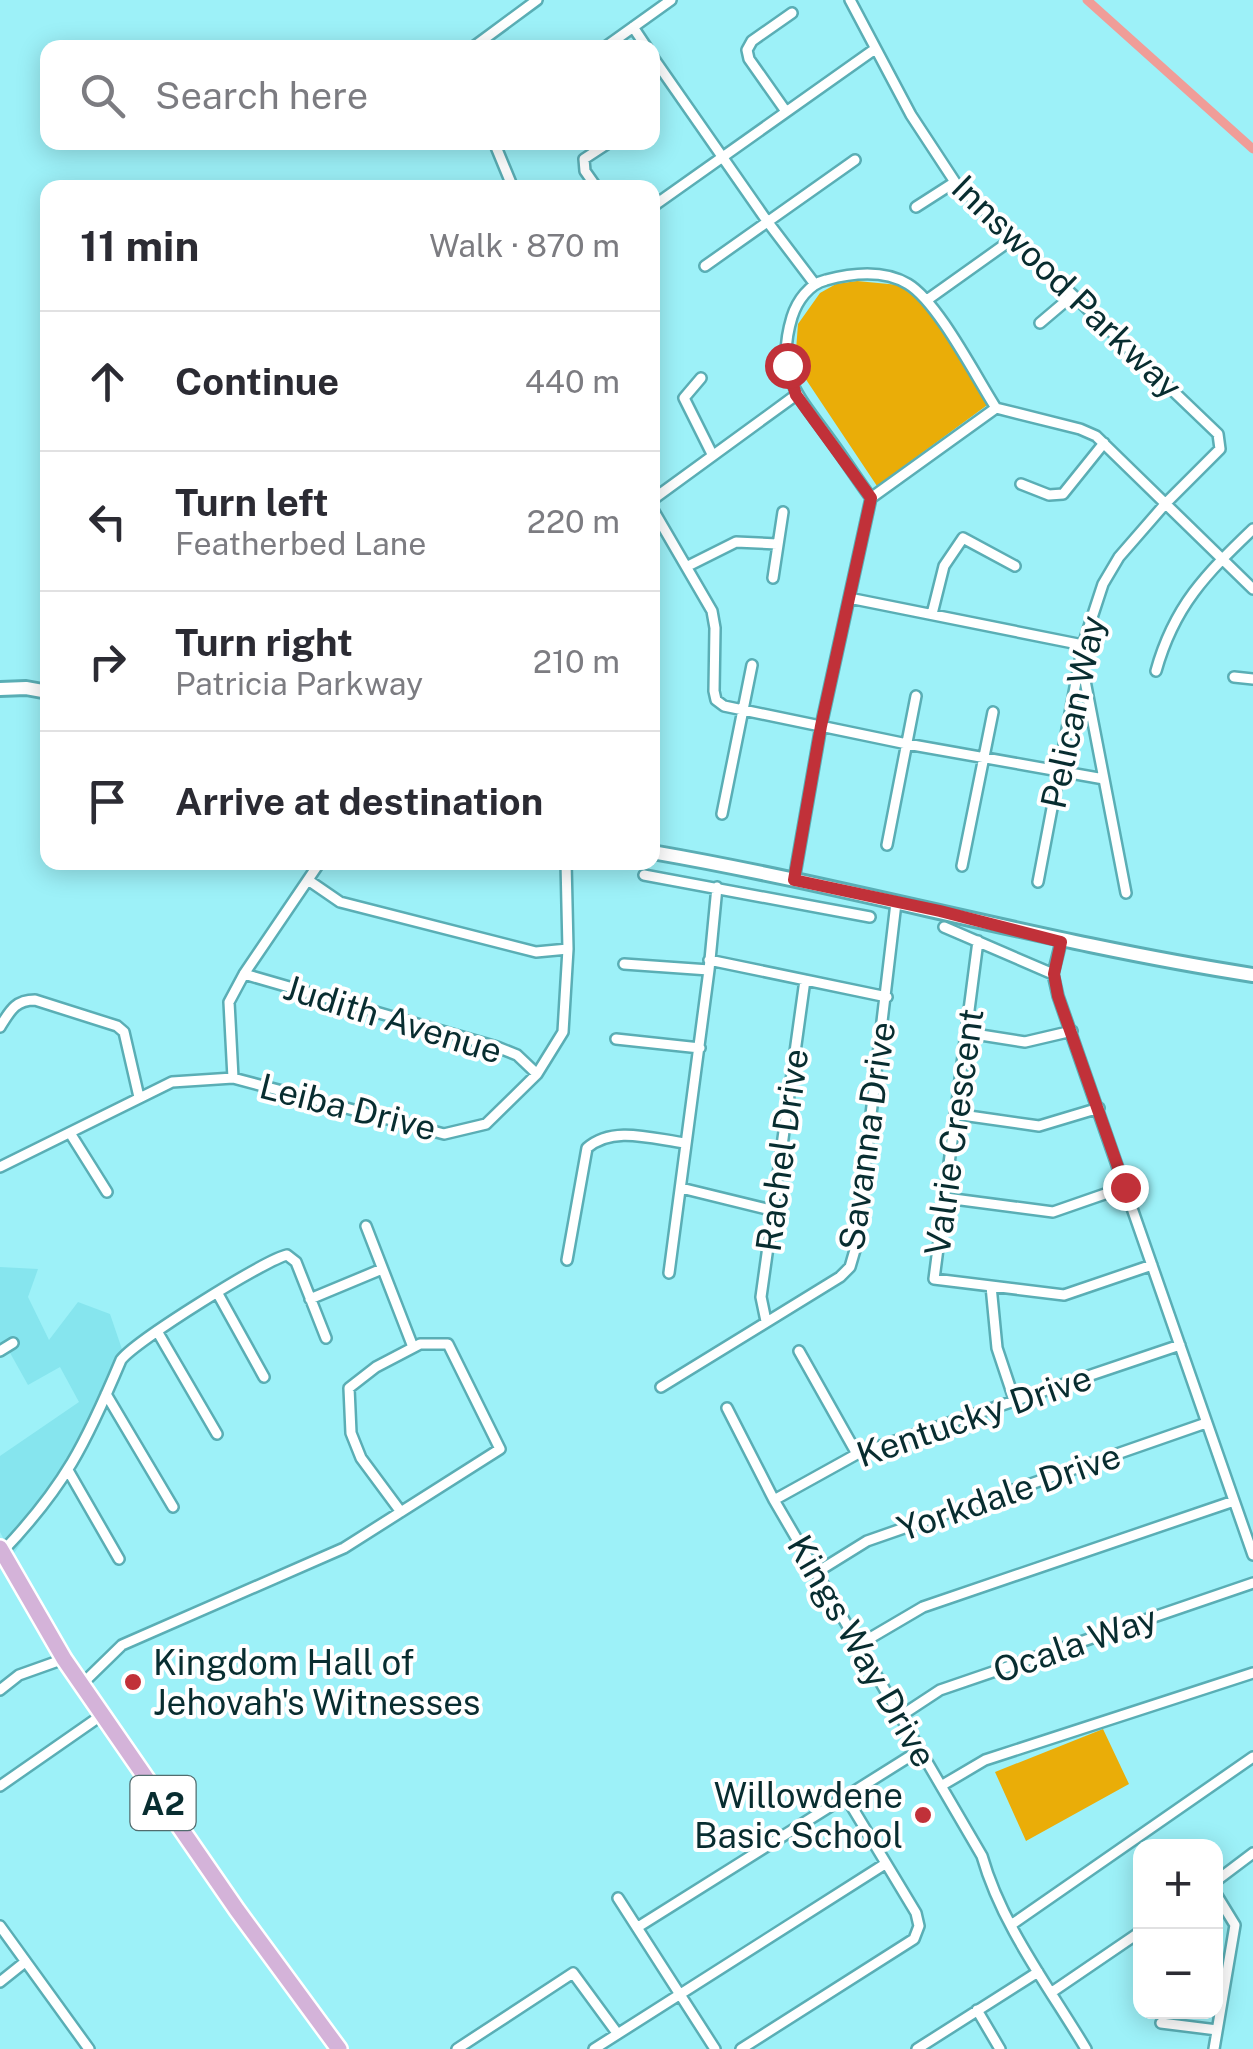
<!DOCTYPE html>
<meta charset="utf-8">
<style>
:root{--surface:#fff;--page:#f7f7f7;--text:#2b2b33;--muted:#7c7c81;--line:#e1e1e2}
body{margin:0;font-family:"Public Sans",sans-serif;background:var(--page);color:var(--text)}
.controls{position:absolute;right:30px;bottom:30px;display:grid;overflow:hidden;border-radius:20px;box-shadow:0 5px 25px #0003}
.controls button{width:90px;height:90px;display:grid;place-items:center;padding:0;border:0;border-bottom:2px solid var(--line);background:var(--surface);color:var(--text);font:50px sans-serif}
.stop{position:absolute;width:30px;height:30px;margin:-22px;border:8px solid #c13139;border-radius:50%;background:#fff}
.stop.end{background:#c13139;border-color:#fff;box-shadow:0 2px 10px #0008}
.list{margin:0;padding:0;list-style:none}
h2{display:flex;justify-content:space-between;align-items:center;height:130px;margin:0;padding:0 40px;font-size:42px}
h2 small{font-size:32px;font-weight:400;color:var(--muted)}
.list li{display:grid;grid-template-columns:65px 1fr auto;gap:30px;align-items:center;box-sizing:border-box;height:140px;padding:0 40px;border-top:2px solid var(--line)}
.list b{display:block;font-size:38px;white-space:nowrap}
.list p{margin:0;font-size:32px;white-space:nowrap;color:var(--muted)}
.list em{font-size:32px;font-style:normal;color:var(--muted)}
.icon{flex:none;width:55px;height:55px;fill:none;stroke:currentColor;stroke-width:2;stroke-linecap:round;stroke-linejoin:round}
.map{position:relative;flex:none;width:1253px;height:2049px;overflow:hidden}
.search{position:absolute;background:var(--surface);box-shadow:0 5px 25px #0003;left:40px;top:40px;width:620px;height:110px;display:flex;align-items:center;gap:25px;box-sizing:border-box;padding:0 35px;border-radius:20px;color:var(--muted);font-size:38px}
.panel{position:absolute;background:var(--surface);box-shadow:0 5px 25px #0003;left:40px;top:180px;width:620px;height:690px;border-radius:20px}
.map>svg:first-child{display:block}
.built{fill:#86e5ee}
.green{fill:#eaad08}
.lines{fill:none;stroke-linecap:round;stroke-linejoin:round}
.canal{stroke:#f09d98;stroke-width:9}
.minor-casing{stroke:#5aaeb5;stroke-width:14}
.secondary-casing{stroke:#5aaeb5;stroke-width:18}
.primary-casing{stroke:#fff;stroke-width:20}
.minor{stroke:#fff;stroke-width:9}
.secondary{stroke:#fff;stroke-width:12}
.primary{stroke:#d4b3d9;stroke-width:15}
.route{stroke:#c13139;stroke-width:12}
.poi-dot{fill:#c13139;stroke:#fff;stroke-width:4}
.labels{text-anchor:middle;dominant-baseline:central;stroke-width:8;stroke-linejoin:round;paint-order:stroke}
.shield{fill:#fff;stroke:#526c6e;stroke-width:2.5}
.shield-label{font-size:32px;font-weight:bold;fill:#082d30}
.street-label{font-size:35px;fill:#082d30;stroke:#fff}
.poi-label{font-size:35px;fill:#082d30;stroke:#fff;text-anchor:start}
</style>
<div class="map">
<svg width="1253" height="2049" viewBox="0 0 1253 2049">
<rect width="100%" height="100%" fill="#9df1f8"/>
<path class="built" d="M0,1267L38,1269L28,1297L49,1340L78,1302L110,1314L125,1358L90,1442L12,1556L0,1532V1456L79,1402L60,1367L28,1385L9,1351L0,1357Z"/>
<path class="green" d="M857,281L899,285L925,305L990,403L877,486L795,363L798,324L820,293L836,284Z
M1103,1729L1129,1784L1026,1841L995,1772Z"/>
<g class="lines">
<path class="canal" d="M1087,0L1253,149"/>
<defs>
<path id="minor" d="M850,0L911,115L955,182L1218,434L1220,449L1166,503L1119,557L1103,584L1083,645L1038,882
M633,27L647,48
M472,48L537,0
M604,48L671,0
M652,56L767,221L814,283
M785,110L749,59L747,50L752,41L792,13
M494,142L513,188
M597,188L585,171L584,159L610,142
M652,207L875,49
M916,207L955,182
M705,266L855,160
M927,300L1014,238
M652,306H653
M1040,323L1073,295
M701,378L684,398L712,454
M996,408L1080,429L1096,436L1253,589
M1021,484L1049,495L1063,494L1104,443
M871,498C857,479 845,460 831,441C800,397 774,377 792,317C797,301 809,284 826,280C852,273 883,269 908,284C938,302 976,377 996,408
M652,500L796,395
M652,508L712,611L715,628L714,691L716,700L724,706L907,744L1104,779
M688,566L736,542L777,544
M773,578L783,512
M849,598L1083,645
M932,614L944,566L963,538L1015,566
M1082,665L1126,893
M1156,671C1174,606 1206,574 1253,529
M1234,677L1253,679
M722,814L752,665
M887,845L916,696
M962,866L993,712
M644,875L870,917
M308,880L340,902L536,952L568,949
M794,880L821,726L871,498L996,408
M944,927L1053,974
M978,941L934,1279L1064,1295L1152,1265
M1061,942L1053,974L1058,996L1253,1555
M709,960L887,997
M624,964L709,970
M244,974L497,1047L517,1055L537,1074
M0,1027C10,1011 15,1000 35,1000L117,1026L124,1032L139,1097
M968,1033L1025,1042L1072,1031
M616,1039L700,1048
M233,1078L229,1002L244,974L320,862
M955,1114L1039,1126L1099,1108
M70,1133L107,1192
M0,1167L172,1082L233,1078L444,1134L486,1124L537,1074L563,1032L568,949L566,862
M681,1188L775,1211
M946,1198L1053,1212L1125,1187
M366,1226L413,1347
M567,1260L587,1148C613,1125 653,1139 685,1143
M669,1273L709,970L717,887
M991,1286L997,1348L1015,1402
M218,1294L264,1377
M310,1299L382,1269
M766,1321L761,1297L805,980
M157,1331L217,1434
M0,1351L13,1343
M799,1351L857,1454
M661,1387L840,1277L850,1267L855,1250L896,903
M106,1394L173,1507
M727,1408L774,1500L982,1856C1002,1926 1049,1987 1086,2049
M69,1472L119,1559
M774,1500L857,1454L1180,1345
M2,1552C65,1486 86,1443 121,1360C135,1341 265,1260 287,1255L296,1262L326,1338
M817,1572L867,1541L1206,1423
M860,1644L923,1607L1234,1501
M81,1685L122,1645L344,1548L500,1449L448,1344H420L376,1367L349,1388L351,1433L361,1458L401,1512
M0,1690L19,1675L64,1659
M902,1715L940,1690L1253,1583
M0,1786L102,1715
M941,1786L985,1760L1253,1673
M1216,1881L1253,1853
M618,1898L715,2049
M1011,1925L1253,1757
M0,1926L89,2049
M638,1927L920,1750
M0,1982L25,1962
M1052,1992L1140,1932
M977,2010L1000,2049
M1161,2023L1217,2030
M457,2049L573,1973L617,2033
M594,2049L885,1864
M741,2049L914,1939L919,1926L916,1913L846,1797
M917,2049L1038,1972
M1214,2049L1235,1925L1216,1894"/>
<path id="secondary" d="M0,689L26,688L48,692
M652,852C854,887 1051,944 1253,975"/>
<path id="primary" d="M0,1548L64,1659L237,1910L339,2049"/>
</defs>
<use href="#minor" class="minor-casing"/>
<use href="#secondary" class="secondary-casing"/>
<use href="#primary" class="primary-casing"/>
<use href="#minor" class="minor"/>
<use href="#secondary" class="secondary"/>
<use href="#primary" class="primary"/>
</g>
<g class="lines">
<path class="route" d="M787,365L796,395L871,498L821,726L794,880L940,911L1061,942L1054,974L1058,996L1125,1187"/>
</g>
<g class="poi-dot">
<circle cx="133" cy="1682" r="10"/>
<circle cx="923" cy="1815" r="10"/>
</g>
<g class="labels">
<rect class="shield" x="130.5" y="1776" width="65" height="54" rx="8"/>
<g class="shield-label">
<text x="163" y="1803">A2</text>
</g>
<g class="street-label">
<text transform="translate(1067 287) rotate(44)">Innswood Parkway</text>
<text transform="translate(1073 712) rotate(-78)">Pelican Way</text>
<text transform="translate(393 1019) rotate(17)">Judith Avenue</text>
<text transform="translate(348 1107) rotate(14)">Leiba Drive</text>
<text transform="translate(954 1132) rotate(-82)">Valrie Crescent</text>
<text transform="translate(867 1136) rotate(-82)">Savanna Drive</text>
<text transform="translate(782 1150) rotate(-82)">Rachel Drive</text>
<text transform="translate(974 1416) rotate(-19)">Kentucky Drive</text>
<text transform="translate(1009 1492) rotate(-19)">Yorkdale Drive</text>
<text transform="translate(1075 1644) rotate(-19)">Ocala Way</text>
<text transform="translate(862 1651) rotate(60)">Kings Way Drive</text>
</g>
<g class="poi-label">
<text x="153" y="1662">Kingdom Hall of<tspan x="153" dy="40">Jehovah's Witnesses</tspan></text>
<text x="903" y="1795" text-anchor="end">Willowdene<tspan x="903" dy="40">Basic School</tspan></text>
</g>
</g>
</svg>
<div class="controls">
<button>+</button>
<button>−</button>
</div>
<div class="stop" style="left:787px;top:365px"></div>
<div class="stop end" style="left:1125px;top:1187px"></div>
<div class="search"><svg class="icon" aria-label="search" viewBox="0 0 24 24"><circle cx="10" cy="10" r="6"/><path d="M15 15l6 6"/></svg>Search here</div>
<section class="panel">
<h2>11 min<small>Walk · 870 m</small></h2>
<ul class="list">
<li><svg class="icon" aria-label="ahead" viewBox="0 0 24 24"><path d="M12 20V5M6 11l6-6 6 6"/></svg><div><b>Continue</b></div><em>440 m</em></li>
<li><svg class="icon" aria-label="left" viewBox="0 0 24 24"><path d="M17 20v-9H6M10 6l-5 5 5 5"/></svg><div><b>Turn left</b><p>Featherbed Lane</p></div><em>220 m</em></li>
<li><svg class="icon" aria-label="right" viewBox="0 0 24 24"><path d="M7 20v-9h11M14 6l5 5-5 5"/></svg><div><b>Turn right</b><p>Patricia Parkway</p></div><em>210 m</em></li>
<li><svg class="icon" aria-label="arrive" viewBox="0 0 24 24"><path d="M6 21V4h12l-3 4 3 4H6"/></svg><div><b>Arrive at destination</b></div></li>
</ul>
</section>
</div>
